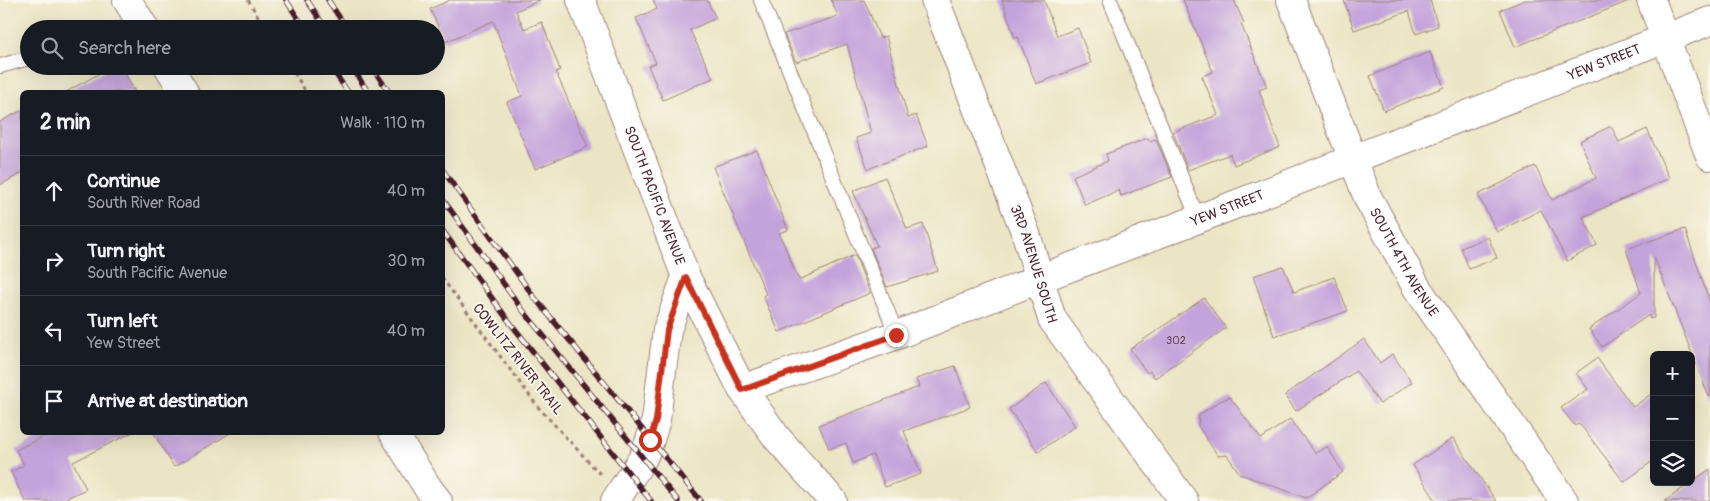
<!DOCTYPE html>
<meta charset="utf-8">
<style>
:root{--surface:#171b24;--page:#242831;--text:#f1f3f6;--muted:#9ea1a6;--line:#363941}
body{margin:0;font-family:Pangolin,sans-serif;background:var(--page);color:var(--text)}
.controls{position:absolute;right:15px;bottom:15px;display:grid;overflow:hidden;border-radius:8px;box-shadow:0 5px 20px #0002}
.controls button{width:45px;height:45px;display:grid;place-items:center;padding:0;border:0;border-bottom:1px solid var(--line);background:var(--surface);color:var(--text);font:25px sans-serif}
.stop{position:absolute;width:15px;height:15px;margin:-11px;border:4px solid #c8321e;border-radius:50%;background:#fff}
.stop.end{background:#c8321e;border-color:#fff;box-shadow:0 1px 5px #0008}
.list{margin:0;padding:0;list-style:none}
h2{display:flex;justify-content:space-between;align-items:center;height:65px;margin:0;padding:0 20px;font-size:21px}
h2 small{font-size:16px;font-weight:400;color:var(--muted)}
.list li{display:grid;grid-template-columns:32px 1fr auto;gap:15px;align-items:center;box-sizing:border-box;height:70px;padding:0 20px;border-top:1px solid var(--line)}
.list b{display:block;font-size:19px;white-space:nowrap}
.list p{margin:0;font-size:16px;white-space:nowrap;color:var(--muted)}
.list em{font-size:16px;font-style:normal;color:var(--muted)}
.icon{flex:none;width:28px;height:28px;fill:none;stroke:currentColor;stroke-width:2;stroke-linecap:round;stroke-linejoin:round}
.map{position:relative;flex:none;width:1710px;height:501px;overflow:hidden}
.search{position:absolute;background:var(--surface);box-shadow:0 5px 20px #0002;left:20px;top:20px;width:425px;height:55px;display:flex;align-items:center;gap:12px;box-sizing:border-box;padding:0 18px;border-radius:28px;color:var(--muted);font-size:19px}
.panel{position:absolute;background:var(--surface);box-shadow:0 5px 20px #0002;left:20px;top:90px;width:425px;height:345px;border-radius:8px}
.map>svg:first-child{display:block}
.building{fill:#c3a3db}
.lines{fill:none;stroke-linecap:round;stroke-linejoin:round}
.service-casing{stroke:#9b8278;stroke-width:16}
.minor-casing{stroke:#9b8278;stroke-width:30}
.tertiary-casing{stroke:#9b8278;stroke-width:30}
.path{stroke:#9b8278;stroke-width:3;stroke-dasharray:4 4;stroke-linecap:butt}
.service{stroke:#fff;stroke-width:14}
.minor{stroke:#fff;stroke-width:28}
.tertiary{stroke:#fff;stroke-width:28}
.rail-casing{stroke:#4a1f2b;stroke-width:5.5}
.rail{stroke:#fbf7ec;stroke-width:4;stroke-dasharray:11;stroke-linecap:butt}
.route{stroke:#c8321e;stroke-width:6}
.labels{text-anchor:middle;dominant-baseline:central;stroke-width:4;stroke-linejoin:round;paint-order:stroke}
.number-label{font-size:11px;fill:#684057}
.street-label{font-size:14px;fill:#4a1f2b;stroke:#fbf7ec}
</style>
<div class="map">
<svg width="1710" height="501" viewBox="0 0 1710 501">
<rect width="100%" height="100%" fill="#fbf7ec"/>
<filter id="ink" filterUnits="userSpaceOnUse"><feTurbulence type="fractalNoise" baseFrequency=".02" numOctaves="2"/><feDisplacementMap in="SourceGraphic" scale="10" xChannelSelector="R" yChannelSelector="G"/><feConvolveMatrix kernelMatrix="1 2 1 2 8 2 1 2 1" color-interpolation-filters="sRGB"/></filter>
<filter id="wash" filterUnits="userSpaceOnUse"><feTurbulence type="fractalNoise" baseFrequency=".0096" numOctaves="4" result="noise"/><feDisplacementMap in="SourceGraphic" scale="20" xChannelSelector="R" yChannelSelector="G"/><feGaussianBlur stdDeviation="1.12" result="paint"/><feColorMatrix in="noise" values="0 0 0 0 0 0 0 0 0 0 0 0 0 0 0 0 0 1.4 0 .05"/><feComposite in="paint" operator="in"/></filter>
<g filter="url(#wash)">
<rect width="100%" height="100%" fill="#ece5c5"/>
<g id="blocks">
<path class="building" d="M450,0H540L516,11L524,29L542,22L560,70L556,72L588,147L535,169L507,102L522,96L493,21L445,42L430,9Z
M653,0H707L716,18L690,30L713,78L663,100L648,66L656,63L636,18L657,9Z
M831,0H864L880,38L886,36L908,118L916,115L928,146L868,169L856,138L871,133L847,44L796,62L784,34L838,16Z
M1002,0H1044L1057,36L1078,28L1091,63L1036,84L1018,37L1015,38Z
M1183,0H1234L1244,23L1241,24L1267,87L1259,90L1280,147L1234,165L1230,154L1188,170L1173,132L1218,115L1202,76L1213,72Z
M1344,0H1430L1438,26L1416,34L1409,11L1354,30Z
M1525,0H1629V1L1515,47L1500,10Z
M1430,52L1444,87L1384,111L1370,76Z
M113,66H121L135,92H66Z
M22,110V173L0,185V122Z
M1611,126L1619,142L1647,129L1669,178L1583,217L1597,245L1567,261L1541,210L1497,232L1478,195L1535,166L1552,200L1596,178L1580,141Z
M1148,138L1149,141L1156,139L1172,177L1121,196L1119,190L1085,205L1073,176L1108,161L1106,154Z
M757,150L788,230L779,233L799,280L855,255L870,293L779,332L763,296L766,294L713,167Z
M885,177L907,229L923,224L938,271L887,287L871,248L877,246L853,191Z
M1685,229L1710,303V396L1709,397L1654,257V318L1650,319L1649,315L1602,347L1589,329L1641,293L1626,249Z
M1488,237L1497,258L1469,269L1461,248Z
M1283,266L1294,292L1334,277L1348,311L1274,336L1253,276Z
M1204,298L1226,328L1155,378L1150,371L1147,373L1130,349Z
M1364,339L1380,363L1392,354L1412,382L1380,404L1356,371L1296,411L1285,395Z
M1597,358L1633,407L1654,392V460L1624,482L1579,423L1575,426L1561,408L1588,389L1576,373Z
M955,366L970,407L904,431L921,474L885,487L873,455L853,463L846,443L829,449L819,425L919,387L916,379Z
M1046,383L1075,426L1038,452L1009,409Z
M1230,397L1261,439L1290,419L1315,453L1327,447L1343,472L1306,498L1240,474L1227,455L1218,456L1198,426L1199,415L1220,401Z
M52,432H133L73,462L86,489L60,501H25L11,472L24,465L16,450Z
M153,432H232L174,467Z
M1453,438L1496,501H1436L1413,465Z
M1710,469V501H1665Z"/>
</g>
</g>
<g filter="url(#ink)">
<use href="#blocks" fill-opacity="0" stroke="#9b8278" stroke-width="1"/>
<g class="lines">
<defs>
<path id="service" d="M761,0L897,335
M1110,0L1198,219
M121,29L141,21
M0,66L29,58"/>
<g id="minor">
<path d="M127,0L145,29"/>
<path id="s1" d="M935,0L1026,234L1052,319L1184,501"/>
<path id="s2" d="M1291,0L1368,198L1417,288L1564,501"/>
<path d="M1651,0L1710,156"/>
<path d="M168,66L184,92"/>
<path id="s3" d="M742,389L897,335L1039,279L1198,219L1710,21"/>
<path d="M393,432L428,488L438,501"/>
<path d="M615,501L643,458L650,440L656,420L667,330L686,277"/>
</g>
<g id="tertiary">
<path id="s4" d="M581,0L686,277L742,389L777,438L833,501"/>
</g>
</defs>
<use href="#service" class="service-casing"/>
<use href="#minor" class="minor-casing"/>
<use href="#tertiary" class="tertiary-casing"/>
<path class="path" d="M248,0L266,29
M290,66L306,92
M442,278L538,407L600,474"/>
<use href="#service" class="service"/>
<use href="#minor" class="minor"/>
<use href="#tertiary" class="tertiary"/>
<defs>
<path id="rail" d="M286,0L305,29
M307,0L326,29
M328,0L347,29
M330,66L348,92
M351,66L368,92
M371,66L389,92
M442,169L534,297L701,501
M442,198L521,308L678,501
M442,230L508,320L651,501"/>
</defs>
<use href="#rail" class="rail-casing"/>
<use href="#rail" class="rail"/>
</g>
</g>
<g class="lines" filter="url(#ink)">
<path class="route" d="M650,440L656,420L667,330L686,277L742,390L896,335"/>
</g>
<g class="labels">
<g class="number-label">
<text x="1176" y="340">302</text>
</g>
<g class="street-label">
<text stroke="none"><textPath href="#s3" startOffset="922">YEW STREET</textPath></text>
<text stroke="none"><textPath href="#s4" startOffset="209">SOUTH PACIFIC AVENUE</textPath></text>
<text stroke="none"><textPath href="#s3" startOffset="518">YEW STREET</textPath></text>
<text stroke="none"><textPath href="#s2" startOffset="286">SOUTH 4TH AVENUE</textPath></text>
<text stroke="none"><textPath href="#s1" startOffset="282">3RD AVENUE SOUTH</textPath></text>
<text transform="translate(518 359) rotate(52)">COWLITZ RIVER TRAIL</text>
</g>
</g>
</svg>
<div class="controls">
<button>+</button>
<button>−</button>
<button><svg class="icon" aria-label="layers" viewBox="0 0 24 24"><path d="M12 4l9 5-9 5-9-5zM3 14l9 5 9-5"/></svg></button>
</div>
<div class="stop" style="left:650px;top:440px"></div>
<div class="stop end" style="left:896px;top:335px"></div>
<div class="search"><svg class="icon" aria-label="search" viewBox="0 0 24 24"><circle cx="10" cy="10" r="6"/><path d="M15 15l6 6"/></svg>Search here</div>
<section class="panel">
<h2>2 min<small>Walk · 110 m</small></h2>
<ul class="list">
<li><svg class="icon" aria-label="ahead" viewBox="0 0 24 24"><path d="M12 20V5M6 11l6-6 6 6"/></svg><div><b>Continue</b><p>South River Road</p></div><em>40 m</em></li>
<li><svg class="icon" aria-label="right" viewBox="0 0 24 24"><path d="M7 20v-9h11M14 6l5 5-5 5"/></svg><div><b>Turn right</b><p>South Pacific Avenue</p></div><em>30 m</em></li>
<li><svg class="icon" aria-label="left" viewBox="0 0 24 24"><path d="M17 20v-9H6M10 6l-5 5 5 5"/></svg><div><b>Turn left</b><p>Yew Street</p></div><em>40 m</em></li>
<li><svg class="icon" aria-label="arrive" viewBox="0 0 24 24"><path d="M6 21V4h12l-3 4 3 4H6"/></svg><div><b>Arrive at destination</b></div></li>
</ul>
</section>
</div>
